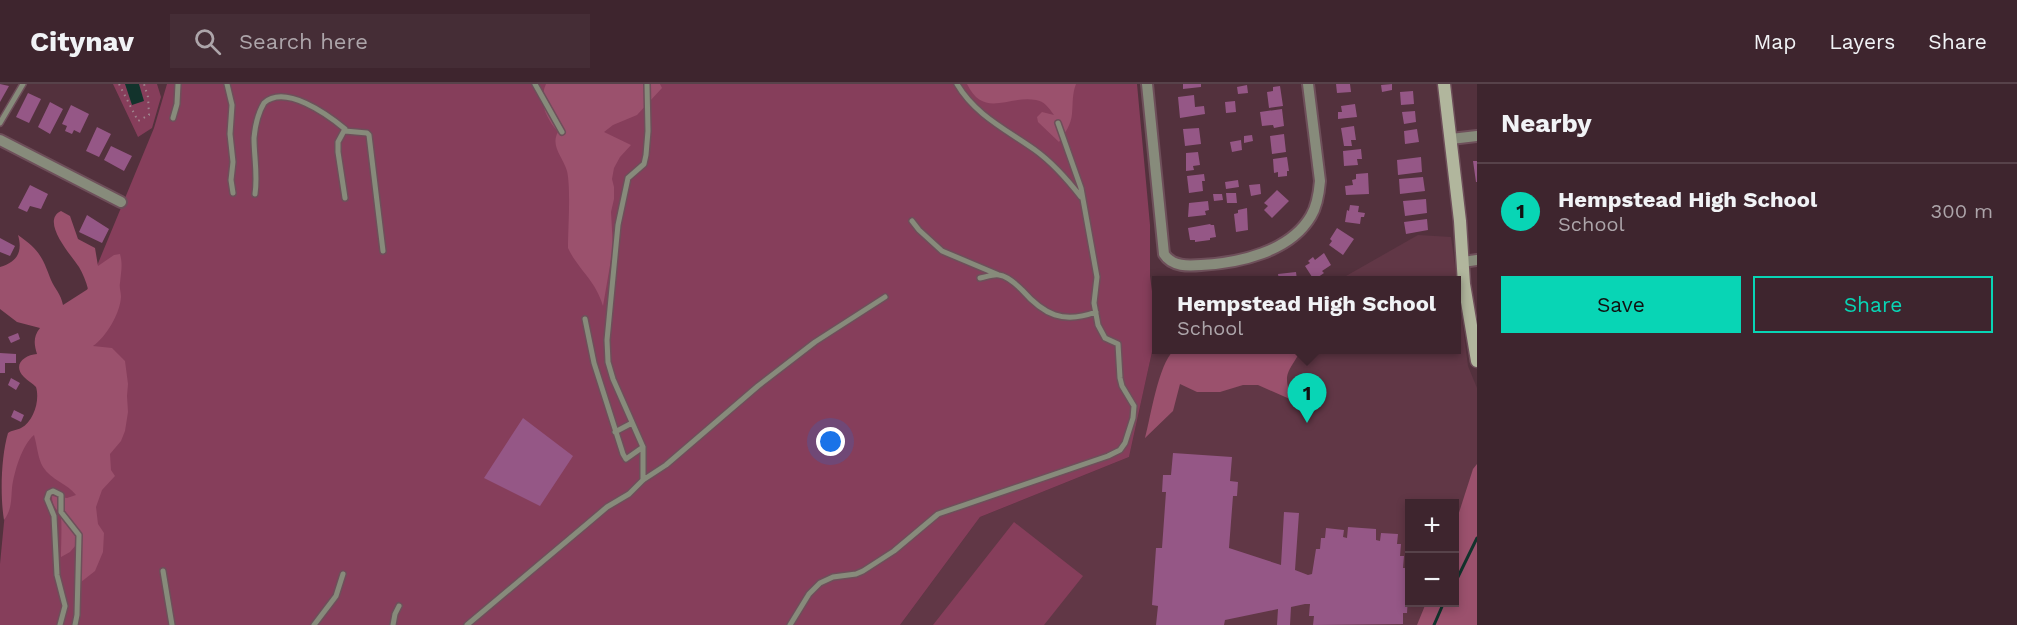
<!DOCTYPE html>
<meta charset="utf-8">
<style>
:root{--surface:#3e252e;--page:#452d36;--text:#f1f3f6;--muted:#ada5aa;--line:#57424a;--accent:#08d5b5}
body{margin:0;font-family:"Work Sans",sans-serif;background:var(--page);color:var(--text)}
.controls{position:absolute;right:18px;bottom:18px;display:grid;overflow:hidden;border-radius:0px;box-shadow:0 3px 9px #0003}
.controls button{width:54px;height:54px;display:grid;place-items:center;padding:0;border:0;border-bottom:2px solid var(--line);background:var(--surface);color:var(--text);font:30px sans-serif}
.you{position:absolute;left:831px;top:358px;width:21px;height:21px;margin:-15px;border:4px solid #fff;border-radius:50%;background:#1a73e8;box-shadow:0 0 0 9px #1a73e833}
.badge{display:grid;place-items:center;width:39px;height:39px;border-radius:50%;background:var(--accent);color:#111;font-size:20px;font-weight:700}
.pin{position:absolute;translate:-50% -50px;filter:drop-shadow(0 2px 3px #0008)}
.pin::after{content:'';position:absolute;top:32px;width:21px;height:18px;background:inherit;clip-path:polygon(0 0,100% 0,50% 100%)}
.popup{position:absolute;left:1152px;top:192px;width:309px;height:78px;box-sizing:border-box;display:grid;place-content:center;border-radius:0px;background:var(--surface);filter:drop-shadow(0 2px 4px #0005);font-size:20px;white-space:nowrap;color:var(--muted)}
.popup b{font-size:22px;color:var(--text)}
.popup::after{content:'';position:absolute;left:50%;top:100%;margin-left:-12px;border:12px solid transparent;border-top-color:var(--surface)}
.list{margin:0;padding:0;list-style:none}
h2{display:flex;justify-content:space-between;align-items:center;height:78px;margin:0;padding:0 24px;font-size:26px}
h2 small{font-size:20px;font-weight:400;color:var(--muted)}
.list li{display:grid;grid-template-columns:39px 1fr auto;gap:18px;align-items:center;box-sizing:border-box;height:96px;padding:0 24px;border-top:2px solid var(--line)}
.list b{display:block;font-size:22px;white-space:nowrap}
.list p{margin:0;font-size:20px;white-space:nowrap;color:var(--muted)}
.list em{font-size:20px;font-style:normal;color:var(--muted)}
.actions{display:flex;gap:12px;padding:18px 24px}
.actions a{flex:1;padding:14px 0;border:2px solid var(--accent);border-radius:0px;text-align:center;font-size:21px;color:var(--accent)}
.actions .main{background:var(--accent);color:#111}
.icon{flex:none;width:33px;height:33px;fill:none;stroke:currentColor;stroke-width:2;stroke-linecap:round;stroke-linejoin:round}
.map{position:relative;flex:none;width:1477px;height:541px;overflow:hidden}
header{display:flex;align-items:center;gap:36px;box-sizing:border-box;height:84px;padding:0 30px;background:var(--surface);border-bottom:2px solid var(--line)}
header strong{font-size:28px}
nav{display:flex;gap:33px;margin-inline-start:auto;font-size:21px}
.search{width:420px;height:54px;background:var(--page);display:flex;align-items:center;gap:15px;box-sizing:border-box;padding:0 21px;border-radius:0px;color:var(--muted);font-size:22px}
main{display:flex}
aside{flex:1;background:var(--surface)}
.map>svg:first-child{display:block}
.built{fill:#613746}
.green{fill:#863e5b}
.forest{fill:#9b516d}
.water{fill:#12332c}
.lines{fill:none;stroke-linecap:round;stroke-linejoin:round}
.stream{stroke:#12332c;stroke-width:3}
.building{fill:#955786}
.lane-casing{stroke:#6e4f5a;stroke-width:8}
.street-casing{stroke:#6e4f5a;stroke-width:14}
.secondary-casing{stroke:#6e4f5a;stroke-width:15}
.path{stroke:#9f848d;stroke-width:2;stroke-dasharray:1.5 4.5;stroke-linecap:butt}
.lane{stroke:#878b7b;stroke-width:5}
.street{stroke:#878b7b;stroke-width:10}
.secondary{stroke:#b1b69d;stroke-width:12}
</style>
<header>
<strong>Citynav</strong>
<div class="search"><svg class="icon" aria-label="search" viewBox="0 0 24 24"><circle cx="10" cy="10" r="6"/><path d="M15 15l6 6"/></svg>Search here</div>
<nav><a>Map</a><a>Layers</a><a>Share</a></nav>
</header>
<main>
<div class="map">
<svg width="1477" height="541" viewBox="0 0 1477 541">
<rect width="100%" height="100%" fill="#53313d"/>
<path class="built" d="M1418,151L1451,153L1457,196H1339Z
M1457,198L1468,282L1477,304V423L1455,484L1454,420H1410V518L1434,519L1421,541H900L980,433L1129,373L1157,245V266H1457Z"/>
<path class="green" d="M113,0H157L161,13L152,44L138,53Z
M167,0H1137L1150,141V192L1157,245L1129,373L980,433L900,541H0V480L8,397L154,44Z
M1014,438L1083,492L1044,541H933Z"/>
<path class="forest" d="M546,0H660L662,4L637,31L613,41L604,48L631,61L620,73L614,84L612,95L614,103V115L611,128L613,164L603,222C595,195 579,187 568,164C568,143 571,105 567,87C563,73 550,62 558,48C546,34 538,18 546,0Z
M967,0H1076C1072,10 1073,20 1072,30C1071,41 1065,49 1059,58L1038,38L1037,33L1042,28L1054,31C1049,24 1044,17 1036,16C1008,11 984,35 967,0Z
M61,127L70,132L78,155L95,164L98,182L114,171L120,170C123,181 121,188 120,199C119,203 121,208 121,213C120,230 106,253 93,262L112,264L125,277L128,300L127,312L128,328L125,347L121,357L110,370L111,386L115,392L102,406L96,423L98,440L104,449L103,468L95,487L81,498L75,478L76,461L70,468L61,473C61,466 62,439 61,434C58,424 52,424 52,412L67,414L76,411C68,400 51,396 43,383C38,375 37,361 34,351C22,361 14,388 12,404C11,416 12,425 4,436C0,412 1,373 8,349C12,346 17,346 21,344C34,337 40,316 36,303C32,299 28,297 24,293C12,281 24,271 37,270C34,260 33,253 40,244L17,238L0,225V183C17,178 23,168 18,151C39,166 42,172 51,196C55,205 61,210 63,221L88,205C86,197 83,190 79,183C71,171 40,137 61,127Z
M1174,266H1301C1288,290 1282,288 1292,316L1258,301H1243L1220,308H1197L1180,300L1173,327L1145,354C1151,332 1158,281 1174,266Z
M1477,380V541H1417L1426,519L1454,518L1455,441L1473,385Z"/>
<path class="water" d="M125,0H139L144,17L132,21Z"/>
<g class="lines">
<path class="stream" d="M1454,501L1477,454
M1434,541L1444,518"/>
</g>
<path class="building" d="M0,0L9,2L0,18Z
M1183,0H1201V3L1183,5Z
M1336,0H1350L1351,8L1337,9Z
M1392,0V6L1382,8L1381,1Z
M1247,1L1248,9L1238,10L1237,3Z
M1280,2L1283,22L1269,24L1267,8L1273,7V3Z
M1413,7L1414,20L1401,21L1400,8Z
M28,9L41,15L29,39L16,33Z
M1194,11L1195,23L1204,22L1205,30L1180,34L1178,13Z
M1235,17L1236,28L1226,29L1225,18Z
M50,18L63,25L50,50L38,43Z
M1355,20L1357,33L1338,35V28H1342L1341,22Z
M71,21L89,30L80,49L74,46L72,50L65,47L67,42L62,40Z
M1282,25L1284,42L1274,44L1273,41L1262,42L1260,28Z
M1415,27L1416,38L1404,40L1402,28Z
M1354,42L1356,56H1351L1352,62H1344L1341,44Z
M97,43L111,50L99,73L86,67Z
M1199,44L1201,60L1185,62L1183,45Z
M1417,45L1419,58L1405,60L1404,47Z
M1284,50L1286,68L1272,70L1270,52Z
M1252,51L1253,57L1244,59V52Z
M1241,56L1242,66L1232,68L1230,58Z
M111,62L132,72L124,87L104,76Z
M1361,65L1362,75H1357L1358,81L1344,82L1343,67Z
M1198,68L1200,81L1193,82L1194,86L1186,87V69Z
M1287,73L1289,87H1287V92L1278,93V88L1274,89L1273,75Z
M1421,73L1422,88L1398,91L1397,76Z
M1473,77H1477V98H1476Z
M1368,89L1369,110L1346,111L1345,102L1353,101L1352,96L1356,95V90Z
M1204,90L1205,97H1202L1203,107L1189,109L1187,92Z
M1423,93L1425,107L1400,110L1399,95Z
M1238,96L1239,103L1226,105L1225,98Z
M1260,100L1261,110L1251,112L1249,101Z
M30,101L48,110L41,125L30,122L27,128L18,124Z
M1277,106L1289,117L1272,134L1264,126L1268,122L1264,119Z
M1226,109H1236L1237,119H1227Z
M1213,110H1222L1223,116L1214,117Z
M1426,115L1427,129L1405,132L1403,117Z
M1208,117L1209,126L1205,127L1206,131L1188,133L1189,119Z
M1350,121L1359,122L1358,128L1365,129L1364,133H1361L1360,140L1345,138L1347,126L1349,127Z
M1247,124L1248,146L1236,148L1234,130L1238,129V126Z
M87,131L109,145L102,159L79,148Z
M1427,135L1428,146L1406,150L1404,138Z
M1210,140L1211,141H1214L1216,153L1210,154V156L1195,158V156H1190L1188,144Z
M1337,144L1354,155L1343,171L1329,161L1332,157L1330,155Z
M0,154L15,162L10,172L0,168Z
M1324,169L1331,181L1322,187L1324,189L1314,196L1305,182L1310,179L1308,177L1313,173L1315,176Z
M1296,188L1297,196H1279L1278,190Z
M18,249L20,255L11,259L8,253Z
M0,269L16,270V279H5V289H0Z
M11,294L20,299L16,306L8,301Z
M14,326L24,331L21,338L11,333Z
M523,334L573,372L540,422L484,394Z
M1173,369L1232,373L1230,397L1238,398L1237,412H1233L1229,464L1281,481L1284,428L1299,429L1295,486L1308,491L1312,490L1316,465H1320L1321,454H1325L1326,444L1344,446L1343,453L1347,454L1348,443L1376,445V456L1380,457L1381,449L1398,450L1397,460H1401L1400,472H1404L1403,484H1407L1406,498H1409L1407,529H1403V540L1313,541L1314,532H1309L1310,520H1305L1291,523L1290,541H1277L1278,525L1225,536L1224,541H1156L1158,522L1152,521L1156,464H1162L1166,408H1162L1163,391H1171Z"/>
<g class="lines">
<defs>
<path id="lane" d="M227,0L232,21L230,50L233,78L231,96L233,109
M535,0L562,48
M957,0C975,31 1007,46 1035,66C1053,79 1067,95 1081,113
M173,34L177,20L178,0
M0,39L23,0
M345,47L367,49L369,51L383,167
M255,110C258,91 254,73 254,54C255,43 258,29 264,19C285,0 327,30 345,45L338,58V68L345,114
M912,137L919,146L942,167L999,191
M980,194C986,193 993,190 999,191C1007,192 1016,200 1022,206C1044,231 1063,240 1096,228
M585,235L594,279L623,370L626,375L643,363
M615,348L632,339
M643,396V363L613,295L608,278L607,256L618,141L628,94L644,80L646,71L648,47L647,0
M163,487L172,541
M60,541L65,522L57,491L54,432L47,415L49,409L53,407L61,411V428L79,451L77,531L75,541
M314,541L336,512L343,490
M393,541L395,530L399,522
M467,541L587,440L607,423L629,410L643,396L666,381L758,302L815,258L885,213
M790,541L809,510L820,499L833,493L856,490L863,487L894,467L938,430L1108,372L1120,366L1125,359L1133,334L1134,322L1122,302L1120,294L1118,260L1105,254L1098,241L1094,219L1097,193L1081,104L1058,39"/>
<path id="street" d="M1147,0L1164,170C1172,183 1189,182 1201,181C1239,179 1290,168 1311,132C1317,122 1319,109 1320,97L1308,0
M1451,55L1477,52
M0,56L121,118
M1463,178L1477,176"/>
<path id="secondary" d="M1444,0L1460,137L1464,200L1477,277"/>
</defs>
<use href="#lane" class="lane-casing"/>
<use href="#street" class="street-casing"/>
<use href="#secondary" class="secondary-casing"/>
<path class="path" d="M119,0L138,37L149,31L148,13L144,0"/>
<use href="#lane" class="lane"/>
<use href="#street" class="street"/>
<use href="#secondary" class="secondary"/>
</g>
</svg>
<div class="controls">
<button>+</button>
<button>−</button>
</div>
<div class="you"></div>
<div class="pin badge" style="left:1307px;top:339px">1</div>
<div class="popup"><b>Hempstead High School</b>School</div>
</div>
<aside>
<h2>Nearby<small></small></h2>
<ul class="list">
<li><span class="badge">1</span><div><b>Hempstead High School</b><p>School</p></div><em>300 m</em></li>
</ul>
<div class="actions"><a class="main">Save</a><a>Share</a></div>
</aside>
</main>
